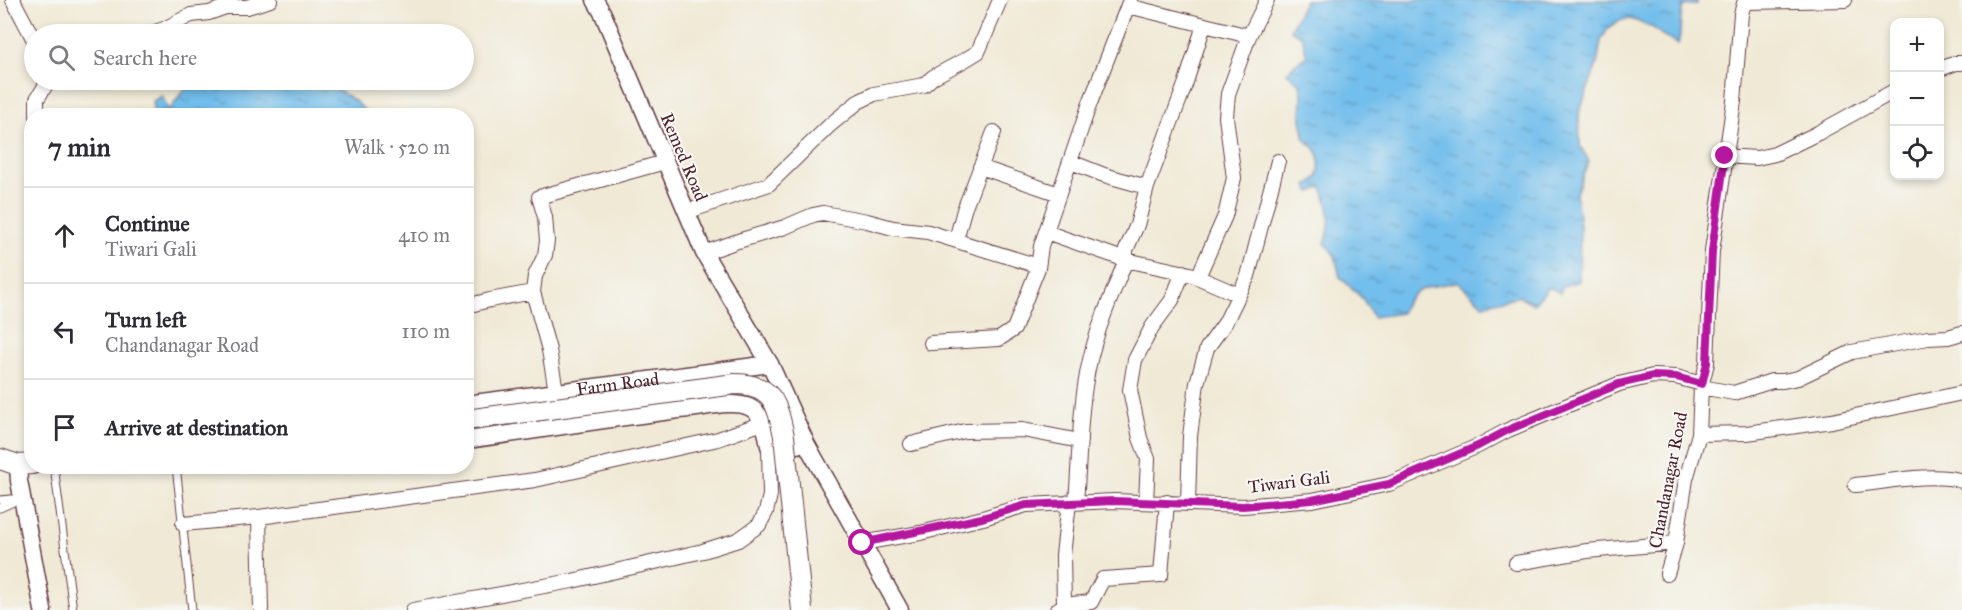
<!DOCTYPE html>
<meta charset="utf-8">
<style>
:root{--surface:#fff;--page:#f7f7f7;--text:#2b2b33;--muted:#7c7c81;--line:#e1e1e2}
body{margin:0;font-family:"IM FELL Great Primer",serif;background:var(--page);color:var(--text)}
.controls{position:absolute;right:18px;top:18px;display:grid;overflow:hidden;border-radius:12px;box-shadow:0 3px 9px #0003}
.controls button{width:54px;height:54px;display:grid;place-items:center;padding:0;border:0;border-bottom:2px solid var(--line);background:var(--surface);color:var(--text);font:30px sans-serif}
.stop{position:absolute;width:18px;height:18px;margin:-14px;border:4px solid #b5179e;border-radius:50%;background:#fff}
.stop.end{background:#b5179e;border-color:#fff;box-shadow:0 2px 6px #0008}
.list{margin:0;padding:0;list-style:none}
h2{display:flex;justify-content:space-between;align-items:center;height:78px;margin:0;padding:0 24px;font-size:26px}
h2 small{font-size:20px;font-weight:400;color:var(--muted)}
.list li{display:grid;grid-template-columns:39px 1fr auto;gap:18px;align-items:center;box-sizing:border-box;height:96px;padding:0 24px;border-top:2px solid var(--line)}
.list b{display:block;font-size:22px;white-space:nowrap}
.list p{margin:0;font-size:20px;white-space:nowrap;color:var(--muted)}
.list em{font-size:20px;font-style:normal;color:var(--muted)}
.icon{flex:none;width:33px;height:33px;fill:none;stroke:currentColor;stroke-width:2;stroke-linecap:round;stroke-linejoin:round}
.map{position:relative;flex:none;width:1962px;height:610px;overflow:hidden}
.search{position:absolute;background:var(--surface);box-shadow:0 3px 9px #0003;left:24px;top:24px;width:450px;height:66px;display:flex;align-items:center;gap:15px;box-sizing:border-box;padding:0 21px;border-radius:33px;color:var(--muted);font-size:22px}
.panel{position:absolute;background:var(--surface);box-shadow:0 3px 9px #0003;left:24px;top:108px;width:450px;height:366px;border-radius:24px}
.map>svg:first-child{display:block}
.water{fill:url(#water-ripples);stroke:#5e6e8c;stroke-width:1.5}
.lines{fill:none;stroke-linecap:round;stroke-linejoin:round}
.service-casing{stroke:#633d44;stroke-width:9}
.minor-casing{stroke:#633d44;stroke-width:16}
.tertiary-casing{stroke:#633d44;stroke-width:19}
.secondary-casing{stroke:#633d44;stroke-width:22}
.service{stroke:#fff;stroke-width:7}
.minor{stroke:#fff;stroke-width:14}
.tertiary{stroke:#fff;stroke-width:16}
.secondary{stroke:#fff;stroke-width:20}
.secondary-bridge-casing{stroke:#633d44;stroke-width:22;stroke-linecap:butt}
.secondary-bridge{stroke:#fff;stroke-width:20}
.route{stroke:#b5179e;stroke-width:8}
.labels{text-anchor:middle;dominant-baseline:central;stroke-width:4.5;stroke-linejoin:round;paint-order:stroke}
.street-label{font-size:18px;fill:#4a1f2b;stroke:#f6f6f2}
</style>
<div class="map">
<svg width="1962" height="610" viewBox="0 0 1962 610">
<defs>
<pattern id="water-ripples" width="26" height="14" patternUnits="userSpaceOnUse" patternTransform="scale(1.5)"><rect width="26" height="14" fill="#72beec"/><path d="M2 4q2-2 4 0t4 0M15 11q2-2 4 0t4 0" fill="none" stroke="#609abf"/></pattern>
</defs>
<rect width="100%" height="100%" fill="#f6f6f2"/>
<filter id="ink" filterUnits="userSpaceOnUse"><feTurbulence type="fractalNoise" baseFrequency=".0167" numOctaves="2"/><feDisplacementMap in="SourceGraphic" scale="12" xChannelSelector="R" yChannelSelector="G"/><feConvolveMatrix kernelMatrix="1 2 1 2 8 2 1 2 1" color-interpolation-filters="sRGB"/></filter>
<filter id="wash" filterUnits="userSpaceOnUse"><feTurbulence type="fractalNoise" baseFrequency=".008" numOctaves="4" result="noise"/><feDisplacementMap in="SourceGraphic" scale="24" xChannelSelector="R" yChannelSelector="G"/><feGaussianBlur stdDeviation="1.35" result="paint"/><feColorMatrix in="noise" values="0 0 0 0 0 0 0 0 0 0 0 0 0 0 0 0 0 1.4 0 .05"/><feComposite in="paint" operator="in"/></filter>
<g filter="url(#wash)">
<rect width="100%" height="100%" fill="#f0e9d5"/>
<path class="water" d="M1305,0H1697V4L1683,6C1679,20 1682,31 1678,44L1662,35L1652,27L1631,19L1620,20L1609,27L1601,40L1597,64L1579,113L1580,146L1589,161L1576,193L1580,227L1579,281L1563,286L1560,293L1549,287L1534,304L1519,296L1483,305L1458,282C1432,287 1411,285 1401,313L1373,317L1363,299L1340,277L1335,256L1325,243C1333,222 1329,206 1322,187L1311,192L1307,186L1318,177C1321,159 1321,150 1305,140L1301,119L1302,96L1300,84L1287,73L1296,63L1307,57L1302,36L1290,30Z
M230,80H323L355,101L369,115H153V101L162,96L169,111L185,88L209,83L221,91Z"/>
</g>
<g filter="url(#ink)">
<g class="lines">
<defs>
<path id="service" d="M54,466L73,610
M176,466L192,610
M0,500L22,498L0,508"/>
<path id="minor" d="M13,0L34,40
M1745,2L1845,0
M1128,6L1249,36
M149,34L164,29L191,15L209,13L226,7H247L270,0
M1940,69L1956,63H1962
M37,116V99L49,80
M1725,156L1757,158L1775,154L1818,133L1894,91
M1071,162L1104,175L1147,187
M980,167L1059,194
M686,212L769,184L830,125L858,102L874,94L924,85L933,77L963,61L978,52L1000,0
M1046,232L1126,260L1190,274L1239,295
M956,240L964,210L994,132
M704,253L738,241L785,227L813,215L823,213L867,221L893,228L928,232L1038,266
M1198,277L1225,216L1234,178L1226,117L1228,94L1249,36L1267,0
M466,306L490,300L533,292
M931,343L999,339L1014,329L1038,268L1041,246L1090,103L1130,0
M1701,387L1734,393L1772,381H1783L1798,378L1852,352L1928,338L1948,337L1962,333
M556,391L549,350L533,292L535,276L545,255L547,241L545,217L539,197L665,162
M1699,434L1747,433L1832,421L1962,393
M911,444L965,431L1023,430L1080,441
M1855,485C1886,482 1934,472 1962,481
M1076,502C1080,455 1079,406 1090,360C1098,325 1113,293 1126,260V250L1137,225L1147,187L1185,85L1204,25
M1146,502L1148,459L1140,438L1130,390L1135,360L1152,327L1172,300L1183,272
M1188,504L1190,436L1197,383L1207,348L1225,323L1248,276L1278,161
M183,524L259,517
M862,543L920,533L983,518L1026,505L1114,501L1243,506L1312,500L1389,484L1478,446L1508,430L1619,384L1653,376L1676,377L1702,384
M1516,563L1587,551L1676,543
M1667,574L1676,543L1686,479L1699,434L1701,387L1707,363L1708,339L1712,251L1734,101L1741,14L1745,0
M1064,605L1091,602L1103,579L1161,575L1167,502
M261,610L259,517L535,480L718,439L763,423
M413,610L572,581L703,551L738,540L759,525L766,512L770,495L769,446
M1057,610L1064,605L1063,555L1069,502"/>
<g id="tertiary">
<path d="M595,0L603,14L704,253L770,364L807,445L900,610"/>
<path id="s1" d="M466,404L770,364"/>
<path d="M466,440C541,430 615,417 689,409C707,407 732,400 749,407C763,413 767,433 769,446L797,445"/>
<path d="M18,465L19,481L43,610"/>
</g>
<path id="secondary" d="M0,459L18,465L32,464"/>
</defs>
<use href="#service" class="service-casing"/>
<use href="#minor" class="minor-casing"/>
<use href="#tertiary" class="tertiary-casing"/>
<use href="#secondary" class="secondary-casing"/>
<use href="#service" class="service"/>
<use href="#minor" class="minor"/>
<use href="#tertiary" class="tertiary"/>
<use href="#secondary" class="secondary"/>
<defs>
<path id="secondary-bridge" d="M466,420L735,384C773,384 777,404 784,436L802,610"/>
</defs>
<use href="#secondary-bridge" class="secondary-bridge-casing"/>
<use href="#secondary-bridge" class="secondary-bridge"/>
</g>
</g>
<g class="lines" filter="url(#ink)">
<path class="route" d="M862,543L982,518L1026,505L1114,501L1243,506L1312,500L1389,484L1478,446L1508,430L1619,384L1653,376L1676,377L1702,384L1707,363L1712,251L1725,156"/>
</g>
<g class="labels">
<g class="street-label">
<text transform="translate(684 157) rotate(67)">Remed Road</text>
<text stroke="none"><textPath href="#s1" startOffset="153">Farm Road</textPath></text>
<text transform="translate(1668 480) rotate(-79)">Chandanagar Road</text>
<text transform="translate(1289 482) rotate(-7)">Tiwari Gali</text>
</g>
</g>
</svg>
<div class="controls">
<button>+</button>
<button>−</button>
<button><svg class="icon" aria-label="locate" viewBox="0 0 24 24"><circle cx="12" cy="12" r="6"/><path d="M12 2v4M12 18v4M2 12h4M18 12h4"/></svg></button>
</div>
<div class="stop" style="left:862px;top:543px"></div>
<div class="stop end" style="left:1725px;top:156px"></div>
<div class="search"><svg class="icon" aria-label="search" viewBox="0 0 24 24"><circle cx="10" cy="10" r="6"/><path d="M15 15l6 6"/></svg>Search here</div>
<section class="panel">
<h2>7 min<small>Walk · 520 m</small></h2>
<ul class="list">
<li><svg class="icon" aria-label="ahead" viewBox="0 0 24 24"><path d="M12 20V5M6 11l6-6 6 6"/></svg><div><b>Continue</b><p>Tiwari Gali</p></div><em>410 m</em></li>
<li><svg class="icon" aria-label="left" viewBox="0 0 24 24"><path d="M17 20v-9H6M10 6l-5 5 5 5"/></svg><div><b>Turn left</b><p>Chandanagar Road</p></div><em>110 m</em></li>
<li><svg class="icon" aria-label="arrive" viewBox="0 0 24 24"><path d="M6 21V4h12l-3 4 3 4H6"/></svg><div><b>Arrive at destination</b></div></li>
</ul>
</section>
</div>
